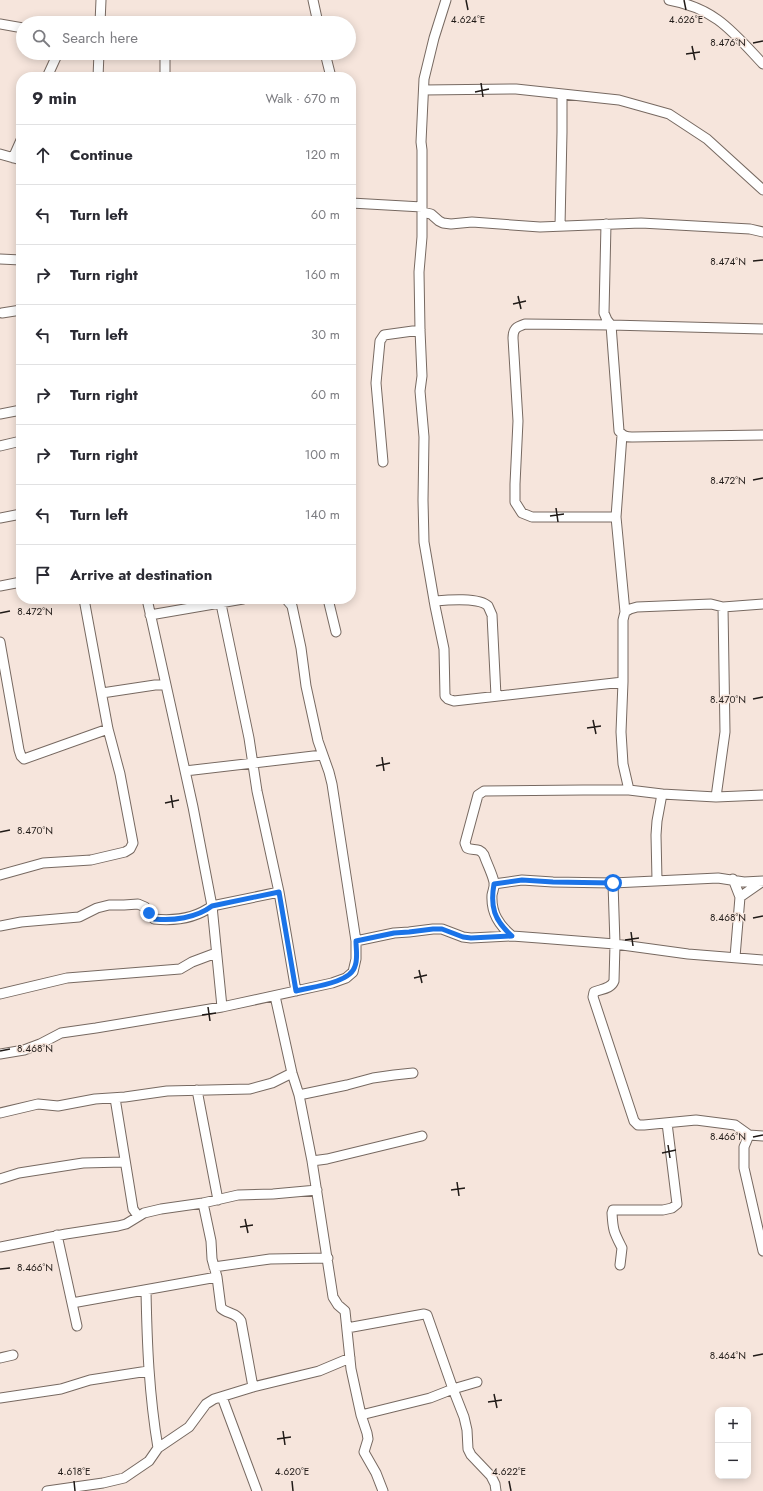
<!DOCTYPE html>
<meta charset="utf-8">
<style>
:root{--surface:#fff;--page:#f7f7f7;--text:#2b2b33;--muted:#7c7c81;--line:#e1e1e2}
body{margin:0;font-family:Jost,sans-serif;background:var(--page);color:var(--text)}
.controls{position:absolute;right:12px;bottom:12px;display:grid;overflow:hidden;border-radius:8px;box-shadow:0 2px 10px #0003}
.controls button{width:36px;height:36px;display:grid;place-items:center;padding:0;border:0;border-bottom:1px solid var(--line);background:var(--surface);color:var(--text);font:20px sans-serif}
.stop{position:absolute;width:12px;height:12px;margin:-9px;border:3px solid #1a73e8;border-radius:50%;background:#fff}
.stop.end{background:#1a73e8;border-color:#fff;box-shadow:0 1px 4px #0008}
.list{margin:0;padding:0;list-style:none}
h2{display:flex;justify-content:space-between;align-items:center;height:52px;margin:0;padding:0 16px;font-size:17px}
h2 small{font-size:13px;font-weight:400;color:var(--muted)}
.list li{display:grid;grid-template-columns:26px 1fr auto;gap:12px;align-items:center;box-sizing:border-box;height:60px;padding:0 16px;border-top:1px solid var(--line)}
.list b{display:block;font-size:15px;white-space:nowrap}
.list em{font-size:13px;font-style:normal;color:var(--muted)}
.icon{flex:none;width:22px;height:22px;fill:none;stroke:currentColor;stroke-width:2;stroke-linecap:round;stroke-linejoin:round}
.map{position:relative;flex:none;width:763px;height:1491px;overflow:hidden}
.search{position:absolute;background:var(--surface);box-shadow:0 2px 10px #0003;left:16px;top:16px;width:340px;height:44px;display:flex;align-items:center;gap:10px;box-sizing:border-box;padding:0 14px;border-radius:22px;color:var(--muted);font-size:15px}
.panel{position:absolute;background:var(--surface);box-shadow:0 2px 10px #0003;left:16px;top:72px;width:340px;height:532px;border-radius:16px}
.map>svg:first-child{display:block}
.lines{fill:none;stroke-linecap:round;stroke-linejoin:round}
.minor-casing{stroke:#776961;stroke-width:11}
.minor{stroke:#fff;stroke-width:9}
.route{stroke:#1a73e8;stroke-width:5}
.ticks{fill:none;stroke:#211b18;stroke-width:1.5}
.ticks-label{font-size:10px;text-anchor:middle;fill:#211b18;stroke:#f6e5dc;stroke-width:3;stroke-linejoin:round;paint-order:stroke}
</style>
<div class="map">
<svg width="763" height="1491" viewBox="0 0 763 1491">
<rect width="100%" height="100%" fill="#f6e5dc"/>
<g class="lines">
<defs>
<path id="minor" d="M313,0L318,23
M446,0L434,38L424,79L421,142L422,150V237L419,272L420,330L422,376L420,391L424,437L423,500L424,542L435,606L444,649L445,696L448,699L454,701L623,682
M669,0C715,8 733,32 763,64
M100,23L101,0
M0,24L23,28
M325,53L331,77
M47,77L58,53
M98,77L99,53
M165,77V53
M424,90L516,89L619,100L669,114L707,139L763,190
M0,154L21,160
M13,158L21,140
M351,203L422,207
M422,212L431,214L439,221L443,223L451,224L472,222L540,227L641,223L750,229L763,232
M606,224L604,313L607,320L611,325L619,431C623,436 626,437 632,437L763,435
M560,226L562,132V94
M0,259L21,260
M2,313L21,310
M0,414L21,410
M622,435L616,517L625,612
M0,446L21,441
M383,462L376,383L380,341L384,335L420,330
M616,517H532L522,513L515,502V484L518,421L513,338C513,329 516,327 525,324L611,325L763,329
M0,518L21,514
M0,586L21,582
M147,599L193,807L212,906L222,1007
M328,599L336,632
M434,601C446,600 479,597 488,606C489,608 491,613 492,615L496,696
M221,604L249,738L257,791L279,892L296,991
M150,615L243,599
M0,642L19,750L21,756L24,759L108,729
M102,693L155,685H166
M185,771L322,755
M629,790L623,764L621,732L623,682V620L625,612L630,609L637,607L711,604L723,607L763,604
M716,797L725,732L723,607
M0,875L43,863L91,860L125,852L130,849L133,843L120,774L108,729L84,599
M733,879L740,897L735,957
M657,880L656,835L657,821L662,794
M613,883L615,944L614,981C611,989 601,989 594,992L593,997L634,1121L638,1125H644L696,1120L735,1125L749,1135L763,1136
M494,884L522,880L553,882L613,883L718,878L744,882L763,881
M740,897L763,881
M0,926L21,922L79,917L97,908L109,905H124L138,904L145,907L154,919C174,921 196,918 212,906L279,892
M512,936C499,925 491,913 492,895C493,890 495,886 494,882C492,873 487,864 484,855C479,847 474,851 467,848L465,843L478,795L484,791L583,790H629L662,794L716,797L763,795
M356,941L394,933L409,932L433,929H442L463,937L471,938L512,936L539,938L615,944L688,954L763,960
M0,994L67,978L180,969L192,962L216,953
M275,996L292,1073L299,1095L312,1161L333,1297L338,1305L345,1311L351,1369L361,1415L367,1433L368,1439L364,1452L376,1473L383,1491
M0,1054L24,1050L40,1044L61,1033L96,1028L222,1007L332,983L346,978L353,972L356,959V941L332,784L329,772L318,741L306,686L301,648L292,606L286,599
M197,1090L218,1200
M299,1095L347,1085L373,1078L394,1075L413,1073
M115,1098L133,1209L138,1216
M0,1113L38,1104L58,1106L95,1099L125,1097L167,1091L250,1089L272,1083L292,1073
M749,1135L744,1147V1168L763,1251
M312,1161L327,1159L422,1136
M0,1179L19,1173L83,1163L124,1162
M203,1203L211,1241L212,1259L217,1277L221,1308C227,1314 236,1312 241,1321L253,1387
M57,1235L77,1326
M0,1247L66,1234L118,1226L126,1224L144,1213L161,1209L203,1203L238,1195L273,1194L317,1190
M620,1265L622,1248C614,1232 613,1231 612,1213L613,1210H663L672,1208L677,1204L667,1123
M214,1267L270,1259L328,1258
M146,1290C147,1344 149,1394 158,1448
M72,1303L217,1277
M347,1328L424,1314L427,1315L453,1389L464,1417L467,1430L468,1449L471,1455L491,1476L495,1484L496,1491
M0,1358L13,1355
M222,1397L257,1491
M0,1398L61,1389L90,1380L148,1371
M361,1415L430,1398L453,1389L477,1382
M47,1491L103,1483L124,1478L149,1461L158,1448L189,1427L206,1404L214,1399L253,1387L319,1371L350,1358"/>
</defs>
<use href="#minor" class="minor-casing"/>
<use href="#minor" class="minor"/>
</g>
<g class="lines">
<path class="route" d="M149,913L154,919C173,921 196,918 212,906L279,892L296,991C311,987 351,983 355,966C358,959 356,949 356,941L394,933L409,932L433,929H442L463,937L471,938L512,936C494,920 490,907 494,884L522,880L553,882L613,883"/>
</g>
<path class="ticks" d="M466,0L468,10M684,0L686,10M753,43L763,41M692,46L695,60M686,54L700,52M481,83L483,97M475,92L489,89M753,261L763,260M518,296L521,309M513,304L526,301M753,480L763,478M556,508L558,522M550,516L564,514M0,613L10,611M753,699L763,697M593,720L596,734M587,728L601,726M382,757L384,771M376,766L390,763M171,795L173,808M165,803L179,800M0,832L10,830M753,918L763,916M631,932L633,946M625,940L639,938M419,970L422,983M414,978L427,975M208,1007L210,1021M202,1015L216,1013M0,1051L10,1049M753,1137L763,1135M668,1145L670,1158M662,1153L676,1150M457,1182L459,1196M451,1190L465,1188M245,1219L248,1233M240,1227L253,1225M0,1269L10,1268M753,1356L763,1354M494,1394L497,1408M488,1402L502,1400M283,1431L285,1445M277,1439L291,1437M74,1481L75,1491M292,1481L293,1491M509,1481L511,1491"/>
<g class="ticks-label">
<text x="468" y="23">4.624°E</text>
<text x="686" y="23">4.626°E</text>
<text x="728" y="46">8.476°N</text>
<text x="728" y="265">8.474°N</text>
<text x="728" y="484">8.472°N</text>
<text x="35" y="615">8.472°N</text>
<text x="728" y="703">8.470°N</text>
<text x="35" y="834">8.470°N</text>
<text x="728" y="921">8.468°N</text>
<text x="35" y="1052">8.468°N</text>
<text x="728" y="1140">8.466°N</text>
<text x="35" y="1271">8.466°N</text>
<text x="728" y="1359">8.464°N</text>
<text x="74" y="1475">4.618°E</text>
<text x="292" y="1475">4.620°E</text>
<text x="509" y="1475">4.622°E</text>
</g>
</svg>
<div class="controls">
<button>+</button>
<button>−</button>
</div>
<div class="stop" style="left:613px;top:883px"></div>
<div class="stop end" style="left:149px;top:913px"></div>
<div class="search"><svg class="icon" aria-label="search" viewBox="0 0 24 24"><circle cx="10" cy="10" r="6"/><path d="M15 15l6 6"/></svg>Search here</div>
<section class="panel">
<h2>9 min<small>Walk · 670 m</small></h2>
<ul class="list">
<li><svg class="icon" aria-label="ahead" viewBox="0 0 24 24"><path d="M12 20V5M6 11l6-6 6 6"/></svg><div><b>Continue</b></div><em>120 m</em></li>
<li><svg class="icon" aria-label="left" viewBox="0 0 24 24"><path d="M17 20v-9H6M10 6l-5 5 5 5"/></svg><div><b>Turn left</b></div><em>60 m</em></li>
<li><svg class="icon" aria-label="right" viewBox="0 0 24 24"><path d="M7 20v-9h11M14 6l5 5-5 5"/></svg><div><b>Turn right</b></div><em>160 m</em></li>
<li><svg class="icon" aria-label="left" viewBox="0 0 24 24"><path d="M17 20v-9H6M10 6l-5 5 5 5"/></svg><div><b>Turn left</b></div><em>30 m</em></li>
<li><svg class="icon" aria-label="right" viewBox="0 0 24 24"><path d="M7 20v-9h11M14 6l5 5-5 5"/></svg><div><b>Turn right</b></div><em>60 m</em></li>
<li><svg class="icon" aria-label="right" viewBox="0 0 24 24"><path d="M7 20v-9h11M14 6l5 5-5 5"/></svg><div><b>Turn right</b></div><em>100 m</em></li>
<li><svg class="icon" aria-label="left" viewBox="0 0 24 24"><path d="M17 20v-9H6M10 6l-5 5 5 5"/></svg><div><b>Turn left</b></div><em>140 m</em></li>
<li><svg class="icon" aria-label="arrive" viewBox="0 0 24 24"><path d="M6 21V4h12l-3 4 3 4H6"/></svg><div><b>Arrive at destination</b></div></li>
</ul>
</section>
</div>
